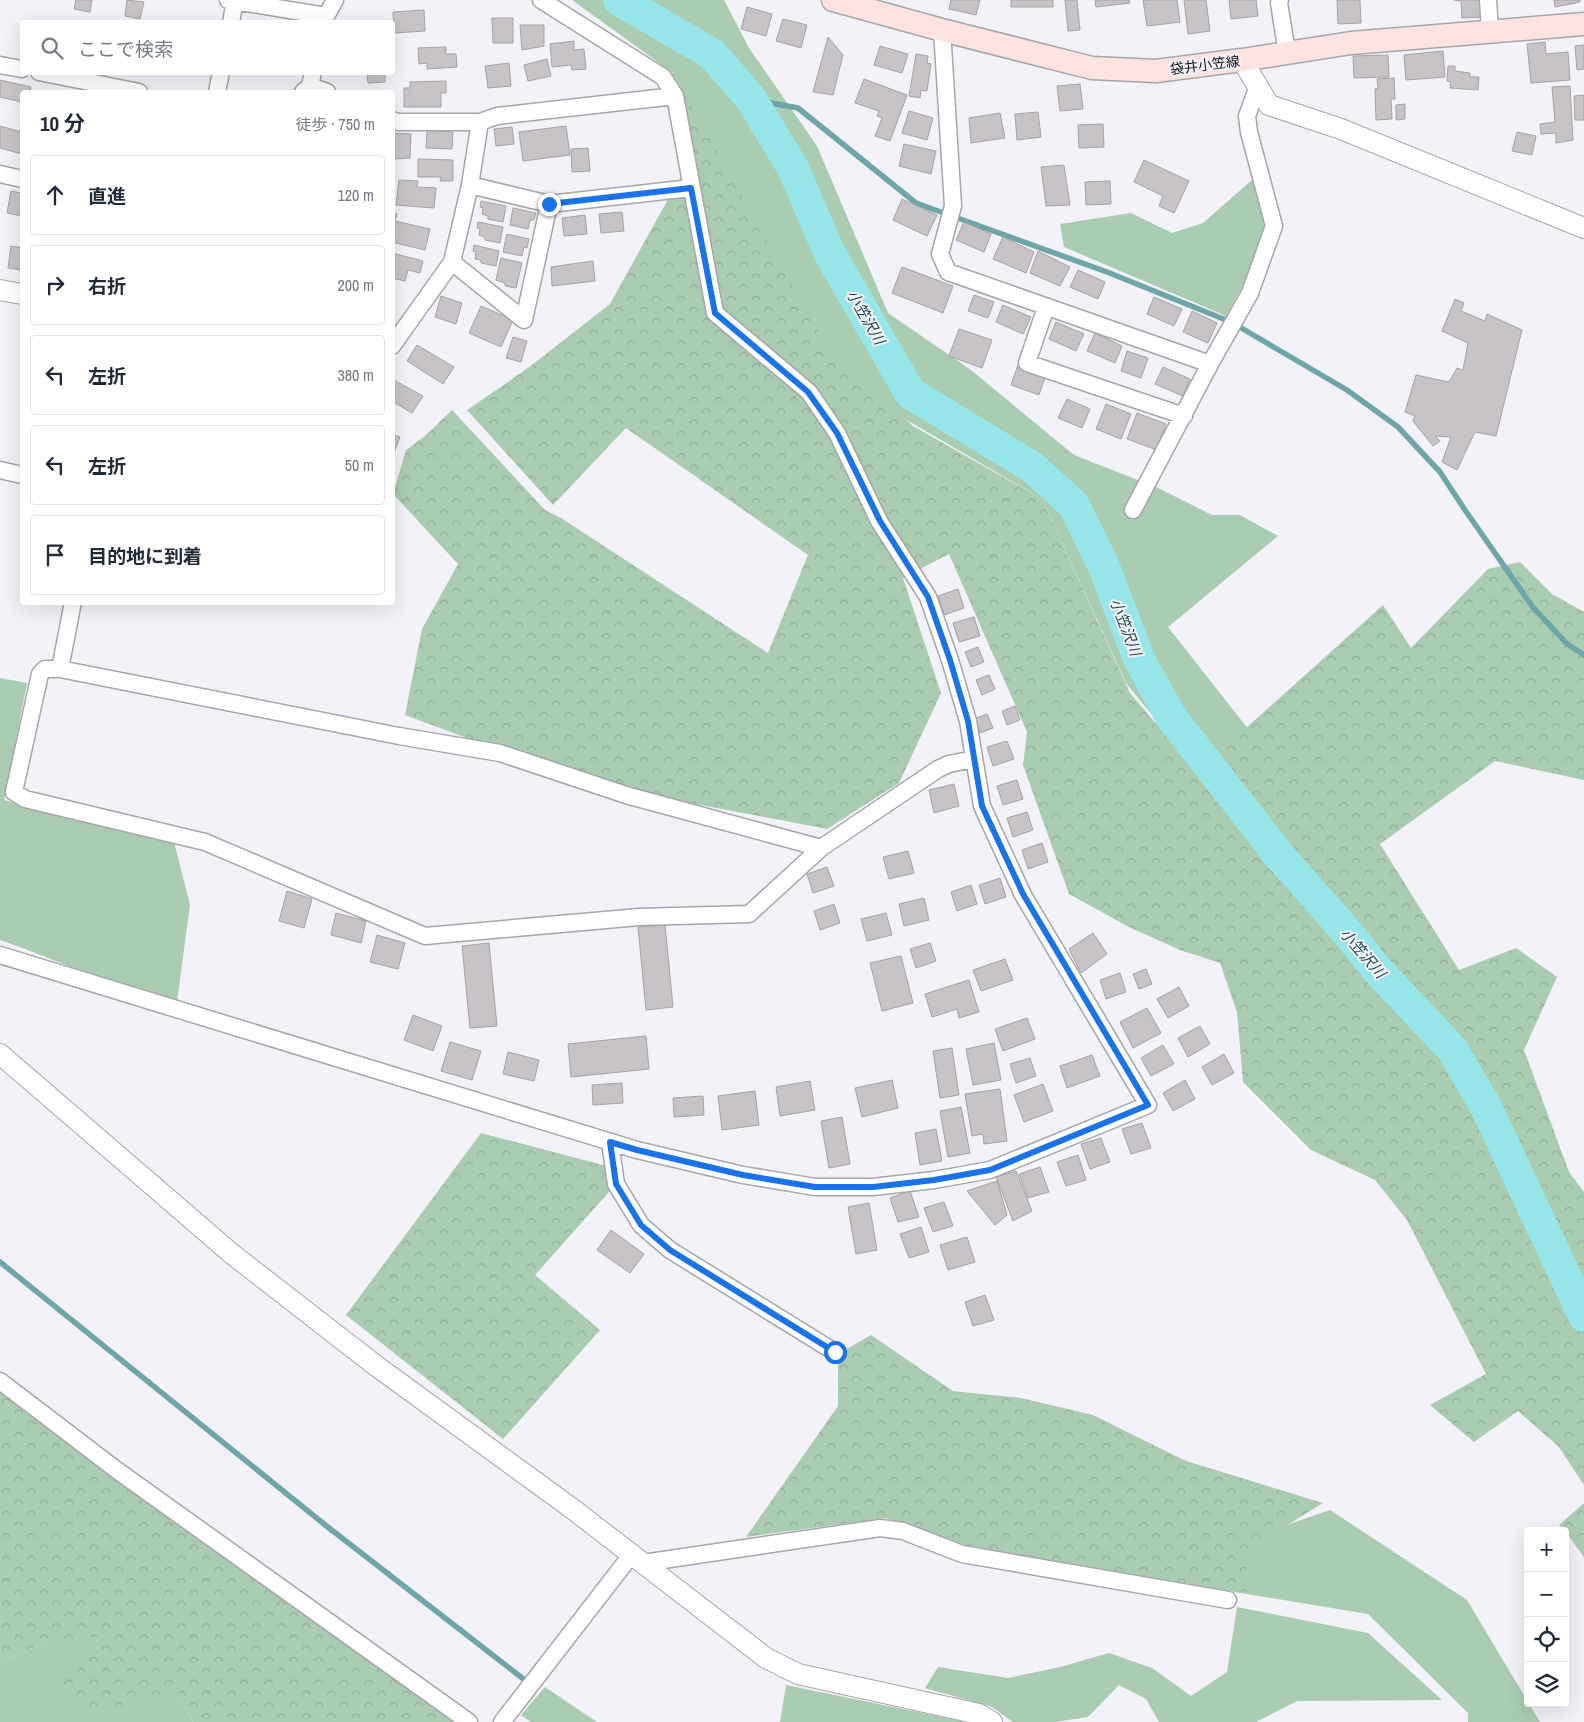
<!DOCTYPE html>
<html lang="ja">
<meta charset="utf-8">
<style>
:root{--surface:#fff;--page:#f6f6f7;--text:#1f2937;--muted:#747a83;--line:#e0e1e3}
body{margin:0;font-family:"Archivo Narrow","Noto Sans JP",sans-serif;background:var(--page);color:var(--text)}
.controls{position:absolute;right:15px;bottom:15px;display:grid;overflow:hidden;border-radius:5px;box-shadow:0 5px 20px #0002}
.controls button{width:45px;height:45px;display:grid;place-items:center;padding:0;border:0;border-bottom:1px solid var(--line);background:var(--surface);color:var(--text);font:25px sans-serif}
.stop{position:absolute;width:15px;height:15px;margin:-11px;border:4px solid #1a73e8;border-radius:50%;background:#fff}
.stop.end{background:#1a73e8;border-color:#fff;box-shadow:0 1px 5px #0008}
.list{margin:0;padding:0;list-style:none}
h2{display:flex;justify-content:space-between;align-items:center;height:65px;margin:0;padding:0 20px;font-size:21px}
h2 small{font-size:16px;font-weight:400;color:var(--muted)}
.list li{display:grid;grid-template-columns:32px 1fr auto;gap:15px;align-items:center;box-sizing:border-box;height:80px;margin:0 10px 10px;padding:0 10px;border:1px solid var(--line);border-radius:5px}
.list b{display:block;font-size:19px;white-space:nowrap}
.list em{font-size:16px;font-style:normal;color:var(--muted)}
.icon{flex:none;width:28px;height:28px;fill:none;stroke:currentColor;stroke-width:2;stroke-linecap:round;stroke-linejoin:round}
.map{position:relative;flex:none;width:1584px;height:1722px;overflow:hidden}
.search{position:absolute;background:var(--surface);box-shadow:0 5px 20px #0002;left:20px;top:20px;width:375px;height:55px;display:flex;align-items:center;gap:12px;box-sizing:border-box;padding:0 18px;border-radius:5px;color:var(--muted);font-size:19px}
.panel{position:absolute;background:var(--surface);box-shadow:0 5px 20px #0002;left:20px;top:90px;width:375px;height:515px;border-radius:5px}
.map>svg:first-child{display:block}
.green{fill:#a9cbb0}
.forest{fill:url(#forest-crowns)}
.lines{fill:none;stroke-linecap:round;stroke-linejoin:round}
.stream{stroke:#6da5a8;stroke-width:5.5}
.river{stroke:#95e5e9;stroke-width:32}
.building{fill:#c7c2c6;stroke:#a5a1a4}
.minor-casing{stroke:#a6a5aa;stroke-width:19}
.tertiary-casing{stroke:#a6a5aa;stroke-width:22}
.secondary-casing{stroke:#a6a5aa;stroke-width:25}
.minor{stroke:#fff;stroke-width:16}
.tertiary{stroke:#fff;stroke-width:20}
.secondary{stroke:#fce3df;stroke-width:22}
.route{stroke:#1a73e8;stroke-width:6}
.labels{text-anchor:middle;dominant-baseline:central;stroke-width:4;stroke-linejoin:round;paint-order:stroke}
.street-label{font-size:14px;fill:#101012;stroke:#f2f1f7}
.water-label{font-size:15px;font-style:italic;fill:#1f4547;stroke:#f2f1f7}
</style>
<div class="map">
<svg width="1584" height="1722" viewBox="0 0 1584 1722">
<defs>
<pattern id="forest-crowns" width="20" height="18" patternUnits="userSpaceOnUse" patternTransform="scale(1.25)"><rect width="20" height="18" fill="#a9cbb0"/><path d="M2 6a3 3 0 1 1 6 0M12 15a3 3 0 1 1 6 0" fill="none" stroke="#90ad96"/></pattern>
</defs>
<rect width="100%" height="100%" fill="#f2f1f7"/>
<path class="green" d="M572,0H724L749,48L817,146L888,313L971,370L1074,455L1158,488L1212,515H1240L1278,536L1168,627L1341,847L1571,1229L1126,683L1042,499L905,419L817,340L673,73Z
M1252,180L1270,236L1226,316L1064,247L1060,224L1131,213L1172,233L1203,223Z
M0,678L27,683L4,800L174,842L190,905L176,1009L28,950L0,940Z
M1330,1510L1467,1600L1540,1722H1468V1713L1368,1614L1247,1594V1550L1275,1529Z
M1237,1607L1368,1633L1442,1700L1297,1701L1256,1722H1159L1146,1699L1119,1685L1088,1717L1055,1722H1013L992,1707L925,1688L938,1667L1008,1678L1060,1667L1109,1653L1152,1668L1191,1696L1227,1672Z
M102,1635L59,1684L178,1694L193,1722H0V1663L45,1642Z
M786,1685L966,1722H780Z
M545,1687L597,1722H531L521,1715Z"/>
<path class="forest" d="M673,73L824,341L913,426L1042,499L1130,693L1197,772L1383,605L1411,648L1488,569L1520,562L1552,594L1584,612V780L1495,761L1380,844L1459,970L1516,948L1557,977L1524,1050L1569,1172L1584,1192V1485L1559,1447L1518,1411L1474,1442L1430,1405L1486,1374L1407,1220L1375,1180L1311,1150L1243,1082L1237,1012L1220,963L1180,950L1129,927L1069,894L1023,765L1027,732L949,554L903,578L941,693L899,783L827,829L591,784L405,715L422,629L458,564L393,494L406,450L425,436L452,410L545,510L561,518L768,653L808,555L626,428L553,505L467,410L528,368L610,304L687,165L663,77Z
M481,1133L614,1168L616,1184L535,1275L600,1330L503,1439L346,1315Z
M871,1335L953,1391L1021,1398L1093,1415L1186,1461L1323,1503L1247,1550V1594L968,1546L885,1518L746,1537L838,1406V1354Z
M0,1381L469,1722H193L178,1694L93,1712L58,1684L101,1636L45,1642L0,1663Z
M1584,1503V1557L1565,1531L1559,1525Z"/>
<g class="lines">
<path class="stream" d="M751,99L798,108L916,203L1107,272L1231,322L1347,390L1398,427L1440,472L1465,510L1532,606L1566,643L1584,655
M0,1262L324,1524L526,1681"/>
<path class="river" d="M619,0L712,54L751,99L793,168L829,252L910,393L1032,467L1074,505L1104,567L1139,659L1171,717L1278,854L1346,931L1379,972L1452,1049L1486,1107L1584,1316"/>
</g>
<path class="building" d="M76,0H92L90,12L74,9Z
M127,0L144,2L140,19L125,16Z
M951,0H980L976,15L949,9Z
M1011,0H1053V7H1011Z
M1065,0H1077L1080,30L1068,31Z
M1095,0H1129L1130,3L1096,7Z
M1143,0H1177L1180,22L1147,26Z
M1184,0H1206L1210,31L1188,34Z
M1229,0H1256L1258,16L1231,19Z
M1337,0H1360L1361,23L1338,24Z
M1454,0H1484L1485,17L1462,18L1461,1Z
M1554,0H1580V2L1555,7Z
M747,7L772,14L766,36L741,29Z
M424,10L425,31L394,33L393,12Z
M492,18H513V43H493Z
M783,19L807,25L801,48L776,41Z
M520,25H544V46L522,50Z
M828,37L843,55L833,95L813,92Z
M574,41V50L584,49L586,69L572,70L571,65L552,67L550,44Z
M1545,42L1546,54L1568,52L1570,80L1531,83L1527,44Z
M1584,45V69L1577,70L1575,46Z
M880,46L908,54L902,73L874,65Z
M446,47V54H456L457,67L427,69V63L419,64L418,48Z
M1443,51L1445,77L1406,80L1404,55Z
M916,54L928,56L927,63L931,64L927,91L921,90L920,98L909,96Z
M1388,55L1389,77L1354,78L1353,56Z
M547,59L551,76L528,81L524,65Z
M509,63L511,86L488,88L485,66Z
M1448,66H1455V71L1470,73V77H1479L1478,90L1450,88L1451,82L1447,81Z
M367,72H385V82L368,83Z
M1394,78L1395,99H1391L1392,119L1376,120L1375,89L1378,88L1377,79Z
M864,79L907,95L890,141L875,136L882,118L877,116L879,111L855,103Z
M0,80L31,87L30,92H22V102L0,97Z
M446,81V93H441V107H404V88H410V82Z
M1080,84L1083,109L1060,111L1057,86Z
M1570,86L1573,140L1556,143V133L1541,134L1540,124L1555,122L1552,87Z
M1584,95V120H1575L1574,96Z
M1405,104V119L1396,120V105Z
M909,111L933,118L927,140L902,133Z
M1038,112L1041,137L1017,140L1015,114Z
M1000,113L1005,138L971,143L969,118Z
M1103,124L1104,147L1079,148L1078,125Z
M0,126L22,132V154L0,148Z
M566,126L570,155L523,161L519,132Z
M512,127L514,144L496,146L494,129Z
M427,130L453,132L452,149L426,148Z
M1517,132L1536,136L1532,155L1512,151Z
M392,133L411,134L410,158L392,159Z
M904,144L936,151L931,174L899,166Z
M588,148L590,171L572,172L571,149Z
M418,159L453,160V181H440L441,177H418Z
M1144,160L1189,181L1174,213L1159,206L1163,196L1134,182Z
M1064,165L1070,205L1046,206L1041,167Z
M399,180L418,181L417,187L436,188L434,208L396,205Z
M1110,181L1111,204L1086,205L1085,182Z
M11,191L22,193V216L7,213Z
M902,199L937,215L927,236L893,220Z
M481,201L506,206L503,222L488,219V216L482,214L483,208L480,207Z
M513,208L536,213L534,220H530L528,229L510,225Z
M622,212L624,231L601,233L599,214Z
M392,213L397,214L395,221L430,229L425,250L392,242Z
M585,215L587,234L564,236L562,218Z
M478,222L503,227L500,243L485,240V237L479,235L480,229L477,228Z
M964,222L991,234L984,252L956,240Z
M507,234L529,239L527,248L524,247L522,256L503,252Z
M1003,237L1034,252L1026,273L993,259Z
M474,245L499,251L496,266L481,263V260L475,259L476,252L473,251Z
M11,246L22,248V270L8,268Z
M1038,251L1070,267L1060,286L1030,273Z
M392,253L423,261L420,273L408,270L405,281L392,278Z
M501,258L522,263L516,288L505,286V283L496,280Z
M593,261L595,281L552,286L551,267Z
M902,267L953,286L943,313L892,293Z
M1078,270L1105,282L1098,299L1070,287Z
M974,295L994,302L988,318L968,311Z
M441,296L462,303L456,324L435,317Z
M1154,297L1182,309L1174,326L1147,314Z
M1455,299L1464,303L1461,311L1485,321L1487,314L1522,330L1496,436L1475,432L1457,470L1442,462L1451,437L1435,436L1440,441L1433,446L1413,421L1415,416L1405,412L1416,375L1449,382L1457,368L1463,370L1468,343L1442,331Z
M1003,305L1031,317L1023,334L996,322Z
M481,306L513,320L501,347L469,333Z
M1192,311L1217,323L1208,343L1183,332Z
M1056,322L1084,334L1076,351L1049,339Z
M959,329L992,340L982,368L949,356Z
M1095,333L1122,346L1115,363L1087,351Z
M513,337L527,341L521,362L506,358Z
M417,345L454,367L443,384L407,361Z
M1127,351L1148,358L1141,378L1121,371Z
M1018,365L1046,375L1039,395L1011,385Z
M1163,367L1190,379L1183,396L1155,384Z
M392,379L423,396L412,413L392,401Z
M1067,399L1090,409L1082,428L1058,418Z
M1106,404L1131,414L1121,439L1096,429Z
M1137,413L1166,424L1157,450L1127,439Z
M392,434L400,437L393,455H392Z
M958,589L964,608L944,615L938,596Z
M974,617L980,636L959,642L953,623Z
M978,647L984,662L971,667L965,652Z
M989,675L995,689L982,695L976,680Z
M1015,706L1020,720L1007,725L1002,711Z
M987,714L993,728L980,733L974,719Z
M1007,741L1014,759L993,766L987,747Z
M1017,780L1023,799L1003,805L997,786Z
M954,784L959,806L934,813L929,790Z
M1027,812L1033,830L1013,837L1007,818Z
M1042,843L1048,862L1028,869L1022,850Z
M908,851L914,873L889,879L883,857Z
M827,867L834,886L813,893L807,874Z
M1000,878L1006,897L985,904L979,885Z
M971,885L977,904L957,911L951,892Z
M287,891L312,899L304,928L279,921Z
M924,898L929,920L904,926L899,904Z
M834,904L840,923L820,930L814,911Z
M336,913L366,921L361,943L331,935Z
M886,913L892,935L867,941L861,919Z
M665,925L673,1007L646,1010L638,927Z
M1093,933L1107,954L1081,973L1069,949Z
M377,935L405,943L398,969L370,962Z
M489,943L497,1026L470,1028L462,946Z
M930,943L936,961L916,968L910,949Z
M901,956L913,1003L882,1011L870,963Z
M1005,959L1013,980L981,991L973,970Z
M1146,969L1152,984L1139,989L1133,974Z
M1120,973L1126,992L1106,999L1100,980Z
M969,980L979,1012L959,1018L957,1009L932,1017L925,994Z
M1179,987L1189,1006L1168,1018L1157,999Z
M1147,1008L1161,1033L1133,1048L1120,1022Z
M413,1015L442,1026L433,1051L404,1040Z
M1027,1018L1035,1039L1003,1051L995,1029Z
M1200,1026L1210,1044L1188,1057L1178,1038Z
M646,1036L649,1069L571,1077L568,1044Z
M450,1042L481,1051L472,1080L441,1071Z
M994,1043L1001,1080L973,1085L966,1049Z
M1163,1045L1174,1064L1151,1076L1141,1058Z
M952,1048L959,1095L940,1098L933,1051Z
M508,1052L539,1060L534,1081L503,1074Z
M1224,1054L1234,1073L1212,1085L1202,1067Z
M1092,1055L1100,1076L1067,1088L1060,1066Z
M1030,1058L1036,1076L1016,1083L1010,1064Z
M892,1080L898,1108L862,1117L855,1088Z
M1185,1080L1195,1099L1173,1111L1163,1093Z
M810,1081L815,1110L780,1116L776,1087Z
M622,1083L623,1103L593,1105L592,1085Z
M1043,1084L1053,1111L1024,1122L1014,1095Z
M1000,1089L1007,1141L984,1144L983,1134L972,1136L965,1094Z
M755,1091L759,1125L722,1130L718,1096Z
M703,1096L704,1115L674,1117L673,1098Z
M961,1107L970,1153L948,1157L940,1111Z
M842,1117L850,1164L829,1168L821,1121Z
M1142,1123L1151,1148L1131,1154L1122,1129Z
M936,1129L942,1161L920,1165L915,1133Z
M1101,1138L1110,1162L1090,1169L1081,1144Z
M1078,1155L1086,1180L1066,1186L1057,1162Z
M1040,1167L1049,1192L1028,1198L1019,1174Z
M1016,1171L1032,1211L1013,1221L996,1177Z
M997,1181L1007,1215L995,1225L967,1191Z
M910,1191L919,1217L898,1222L890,1198Z
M944,1202L953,1226L933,1232L924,1208Z
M869,1203L877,1250L856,1254L848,1207Z
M921,1227L929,1252L909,1258L900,1234Z
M611,1230L644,1254L630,1273L597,1250Z
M967,1237L975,1262L948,1270L940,1245Z
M985,1295L994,1320L973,1326L965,1302Z"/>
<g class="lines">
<defs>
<path id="minor" d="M228,0L326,16
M1280,0L1279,3L1287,53
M1488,0L1490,31
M231,22L235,1
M325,22L326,16L335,0
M942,30L953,206L940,254L948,272L1210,364L1133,510
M0,65L22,69
M39,72L139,92
M310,86L327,92
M217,92L221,72
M303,92L310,86L313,72
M392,120L398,122H480L497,116L675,96
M0,174L22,179
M470,185L549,204L691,188
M452,262L524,320L549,204
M1046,307L1027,363L1184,416
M392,346L452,262L470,185L480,122
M1210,364L1250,293L1274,226L1249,132L1247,116L1258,86
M0,470L22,475
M73,602L60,669L399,736L500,753L626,795L821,848
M60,669H45L40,674L14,792L25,799L205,842L425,936L639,917L749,914L821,848L938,769L949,764L974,759
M0,955L637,1150L743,1175L815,1187H873L934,1180L990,1170L1148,1105L1023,895L982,806L968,721L950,660L928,597L879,521L837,433L809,392L715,313L675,96L663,77L541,0
M610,1142L616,1184L641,1225L670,1250L838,1354
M0,1381L118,1471L469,1722
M643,1563L880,1528L903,1531L962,1554L1228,1600
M502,1722L632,1554"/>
<path id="tertiary" d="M1242,60L1269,105L1341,129L1584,228
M0,290L22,294
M0,1054L232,1254L375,1365L570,1507L766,1658L798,1674L979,1714L992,1722"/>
<path id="secondary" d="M833,0L942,30L1092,68L1156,71L1242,60L1351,43L1584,24"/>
</defs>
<use href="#minor" class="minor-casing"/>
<use href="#tertiary" class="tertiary-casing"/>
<use href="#secondary" class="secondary-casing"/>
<use href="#minor" class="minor"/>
<use href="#tertiary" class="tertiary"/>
<use href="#secondary" class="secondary"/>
</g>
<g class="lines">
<path class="route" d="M549,204L691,188L715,313L808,392L837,433L880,521L928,597L950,660L968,721L982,806L1023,894L1148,1105L990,1170L934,1180L873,1187H815L743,1175L637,1150L610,1142L616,1184L641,1225L670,1250L835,1352"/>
</g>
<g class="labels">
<g class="street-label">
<text transform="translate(1205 65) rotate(-7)">袋井小笠線</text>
</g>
<g class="water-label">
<text transform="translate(866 317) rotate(60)">小笠沢川</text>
<text transform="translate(1126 627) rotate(69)">小笠沢川</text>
<text transform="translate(1363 953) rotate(49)">小笠沢川</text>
</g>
</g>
</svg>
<div class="controls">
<button>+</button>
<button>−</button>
<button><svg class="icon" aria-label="locate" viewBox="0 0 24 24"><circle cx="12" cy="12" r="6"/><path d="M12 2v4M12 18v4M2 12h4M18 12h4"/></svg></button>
<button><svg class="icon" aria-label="layers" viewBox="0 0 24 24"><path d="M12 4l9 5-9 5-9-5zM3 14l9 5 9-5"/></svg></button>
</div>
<div class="stop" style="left:835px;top:1352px"></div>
<div class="stop end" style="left:549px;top:204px"></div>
<div class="search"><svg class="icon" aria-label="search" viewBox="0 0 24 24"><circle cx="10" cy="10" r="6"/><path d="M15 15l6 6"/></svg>ここで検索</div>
<section class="panel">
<h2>10 分<small>徒歩 · 750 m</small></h2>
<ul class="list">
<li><svg class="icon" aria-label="ahead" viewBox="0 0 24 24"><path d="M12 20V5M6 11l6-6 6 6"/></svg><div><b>直進</b></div><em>120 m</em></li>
<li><svg class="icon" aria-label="right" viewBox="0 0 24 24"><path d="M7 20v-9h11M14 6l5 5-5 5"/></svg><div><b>右折</b></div><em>200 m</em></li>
<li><svg class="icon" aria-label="left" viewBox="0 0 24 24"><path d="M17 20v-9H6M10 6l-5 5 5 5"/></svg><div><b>左折</b></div><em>380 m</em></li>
<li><svg class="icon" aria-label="left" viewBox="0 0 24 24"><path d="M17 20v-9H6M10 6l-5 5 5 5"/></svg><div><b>左折</b></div><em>50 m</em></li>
<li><svg class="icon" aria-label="arrive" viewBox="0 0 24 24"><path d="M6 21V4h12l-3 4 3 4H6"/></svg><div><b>目的地に到着</b></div></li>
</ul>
</section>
</div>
